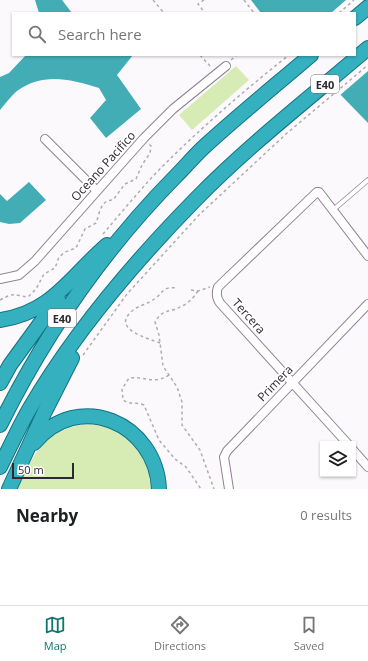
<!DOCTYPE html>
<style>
:root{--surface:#fff;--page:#f6f6f6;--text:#202124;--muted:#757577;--line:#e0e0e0;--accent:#0f766e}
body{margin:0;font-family:"Open Sans",sans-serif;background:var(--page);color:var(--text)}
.controls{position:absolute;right:12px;bottom:12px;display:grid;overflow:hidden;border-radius:0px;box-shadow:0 1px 3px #0004}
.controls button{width:36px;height:36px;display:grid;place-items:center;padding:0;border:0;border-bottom:1px solid var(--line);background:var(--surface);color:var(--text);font:20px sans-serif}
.scale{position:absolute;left:12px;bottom:10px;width:62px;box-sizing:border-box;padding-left:4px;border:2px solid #2e2830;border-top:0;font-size:11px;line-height:14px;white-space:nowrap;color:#2e2830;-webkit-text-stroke:3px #fff;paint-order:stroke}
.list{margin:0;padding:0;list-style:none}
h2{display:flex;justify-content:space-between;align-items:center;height:52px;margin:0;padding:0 16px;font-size:17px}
h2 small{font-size:13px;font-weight:400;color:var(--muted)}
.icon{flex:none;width:22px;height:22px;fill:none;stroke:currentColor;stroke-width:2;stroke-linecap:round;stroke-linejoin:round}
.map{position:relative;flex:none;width:368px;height:489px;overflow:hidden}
.search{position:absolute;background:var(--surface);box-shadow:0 1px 3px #0004;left:12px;right:12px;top:12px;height:44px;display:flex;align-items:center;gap:10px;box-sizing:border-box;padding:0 14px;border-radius:0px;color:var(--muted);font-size:15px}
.sheet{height:116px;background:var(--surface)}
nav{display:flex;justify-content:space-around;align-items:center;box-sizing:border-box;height:56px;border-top:1px solid var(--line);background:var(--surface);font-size:11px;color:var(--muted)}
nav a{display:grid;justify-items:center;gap:2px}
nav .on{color:var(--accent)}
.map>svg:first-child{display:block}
.green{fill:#d7ebb5}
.water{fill:#43adb6}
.pier{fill:#fcf9fd}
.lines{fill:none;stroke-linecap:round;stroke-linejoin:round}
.service-casing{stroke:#908295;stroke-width:5.5}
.minor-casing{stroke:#908295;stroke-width:10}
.trunk-casing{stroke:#117381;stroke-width:16}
.path{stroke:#afabb1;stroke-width:1.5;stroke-dasharray:3 3;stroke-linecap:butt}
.service{stroke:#fff;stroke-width:4}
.minor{stroke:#fff;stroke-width:8}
.trunk{stroke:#34b0be;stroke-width:14}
.labels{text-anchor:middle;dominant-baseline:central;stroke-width:3.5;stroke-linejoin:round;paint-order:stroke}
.shield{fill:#fff;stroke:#6d686e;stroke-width:1}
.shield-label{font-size:11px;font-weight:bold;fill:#2e2830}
.street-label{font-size:12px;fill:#2e2830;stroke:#fff}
</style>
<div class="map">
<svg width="368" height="489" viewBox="0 0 368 489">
<rect width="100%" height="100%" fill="#fcf9fd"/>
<path class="green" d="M236,66L249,80L192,130L179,115Z
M87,424C125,425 148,451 151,489H18C36,451 41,431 87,424Z"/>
<path class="water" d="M35,0H62L72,13H39Z
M251,0H368V123L302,55H355V13H261Z
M26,55H133L117,75L141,109L106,138L90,118L106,100L99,88C70,79 43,72 17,91C11,96 5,104 0,110V77L9,73Z
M29,182L46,200L20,223L9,224L0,222V194L7,201Z"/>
<path class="pier" d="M346,0H368V71L339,96L300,55H355V13H331Z"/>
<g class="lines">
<defs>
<path id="service" d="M333,210L368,180"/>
<path id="minor" d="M45,139L97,191
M0,279L19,275L35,261L144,138L173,109L226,66
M348,444L220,303C217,299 216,293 218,287L317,192H319L368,256
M353,450L368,467
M229,489L224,457L227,451L368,304"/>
<path id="trunk" d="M355,18L368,7
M0,320C52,313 71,276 107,245
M0,383L10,365L58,299
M0,425C45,334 104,249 176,176C186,166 195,155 205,146C240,114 276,85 311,55
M34,443C78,389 156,423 159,489
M0,467C10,447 19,427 30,408C75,331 135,261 197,198C250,144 311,97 368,48
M9,489L45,411L72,358"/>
</defs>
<use href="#service" class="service-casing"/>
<use href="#minor" class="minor-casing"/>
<use href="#trunk" class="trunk-casing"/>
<path class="path" d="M153,0L164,13
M204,0L198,4L205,13
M244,0L254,13
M339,13L354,0
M200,55L211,67
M231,60L237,55
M103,234C119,215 136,195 153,176C195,133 241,93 289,55
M191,290L198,291L210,287
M198,291C194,297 189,303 182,306C170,313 163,308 155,322L159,335L163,366L177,387L182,402V425L200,450L214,489
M0,300C15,292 13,295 28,297L36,289L44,274L55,268L59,257L65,252L76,248L85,229L96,223C100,213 100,200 113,200L125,184L136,179L142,165L150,153L151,146L149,144
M160,343C147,338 111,329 132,311C137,306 145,305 151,301C163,295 161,286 176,288
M83,355L127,294L199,215L286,134L368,65
M169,375C154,385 145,376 129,378L122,389L123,400C130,405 137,402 144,405L159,440L175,459L186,467L201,489"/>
<use href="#service" class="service"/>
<use href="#minor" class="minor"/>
<use href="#trunk" class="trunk"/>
</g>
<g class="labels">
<g class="shield">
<rect x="311" y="75" width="28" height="18" rx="3"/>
<rect x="48" y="309" width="28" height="18" rx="3"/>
</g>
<g class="shield-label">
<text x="325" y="84">E40</text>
<text x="62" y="318">E40</text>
</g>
<g class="street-label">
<text transform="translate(103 166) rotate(-48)">Oceano Pacifico</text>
<text transform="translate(249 316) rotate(48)">Tercera</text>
<text transform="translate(275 383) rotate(-46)">Primera</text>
</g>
</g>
</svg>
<div class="controls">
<button><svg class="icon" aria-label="layers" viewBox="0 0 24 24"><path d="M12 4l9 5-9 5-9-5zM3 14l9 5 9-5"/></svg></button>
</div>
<div class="scale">50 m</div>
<div class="search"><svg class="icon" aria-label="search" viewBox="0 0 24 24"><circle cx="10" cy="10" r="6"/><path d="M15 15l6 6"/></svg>Search here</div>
</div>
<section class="sheet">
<h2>Nearby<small>0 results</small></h2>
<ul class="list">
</ul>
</section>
<nav>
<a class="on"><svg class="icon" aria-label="map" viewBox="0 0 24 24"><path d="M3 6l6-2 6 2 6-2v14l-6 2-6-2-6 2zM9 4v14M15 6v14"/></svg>Map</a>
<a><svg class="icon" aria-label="directions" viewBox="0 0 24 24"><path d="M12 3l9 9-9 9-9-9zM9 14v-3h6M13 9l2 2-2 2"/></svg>Directions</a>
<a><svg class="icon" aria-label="saved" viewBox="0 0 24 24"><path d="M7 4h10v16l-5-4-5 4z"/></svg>Saved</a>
</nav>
